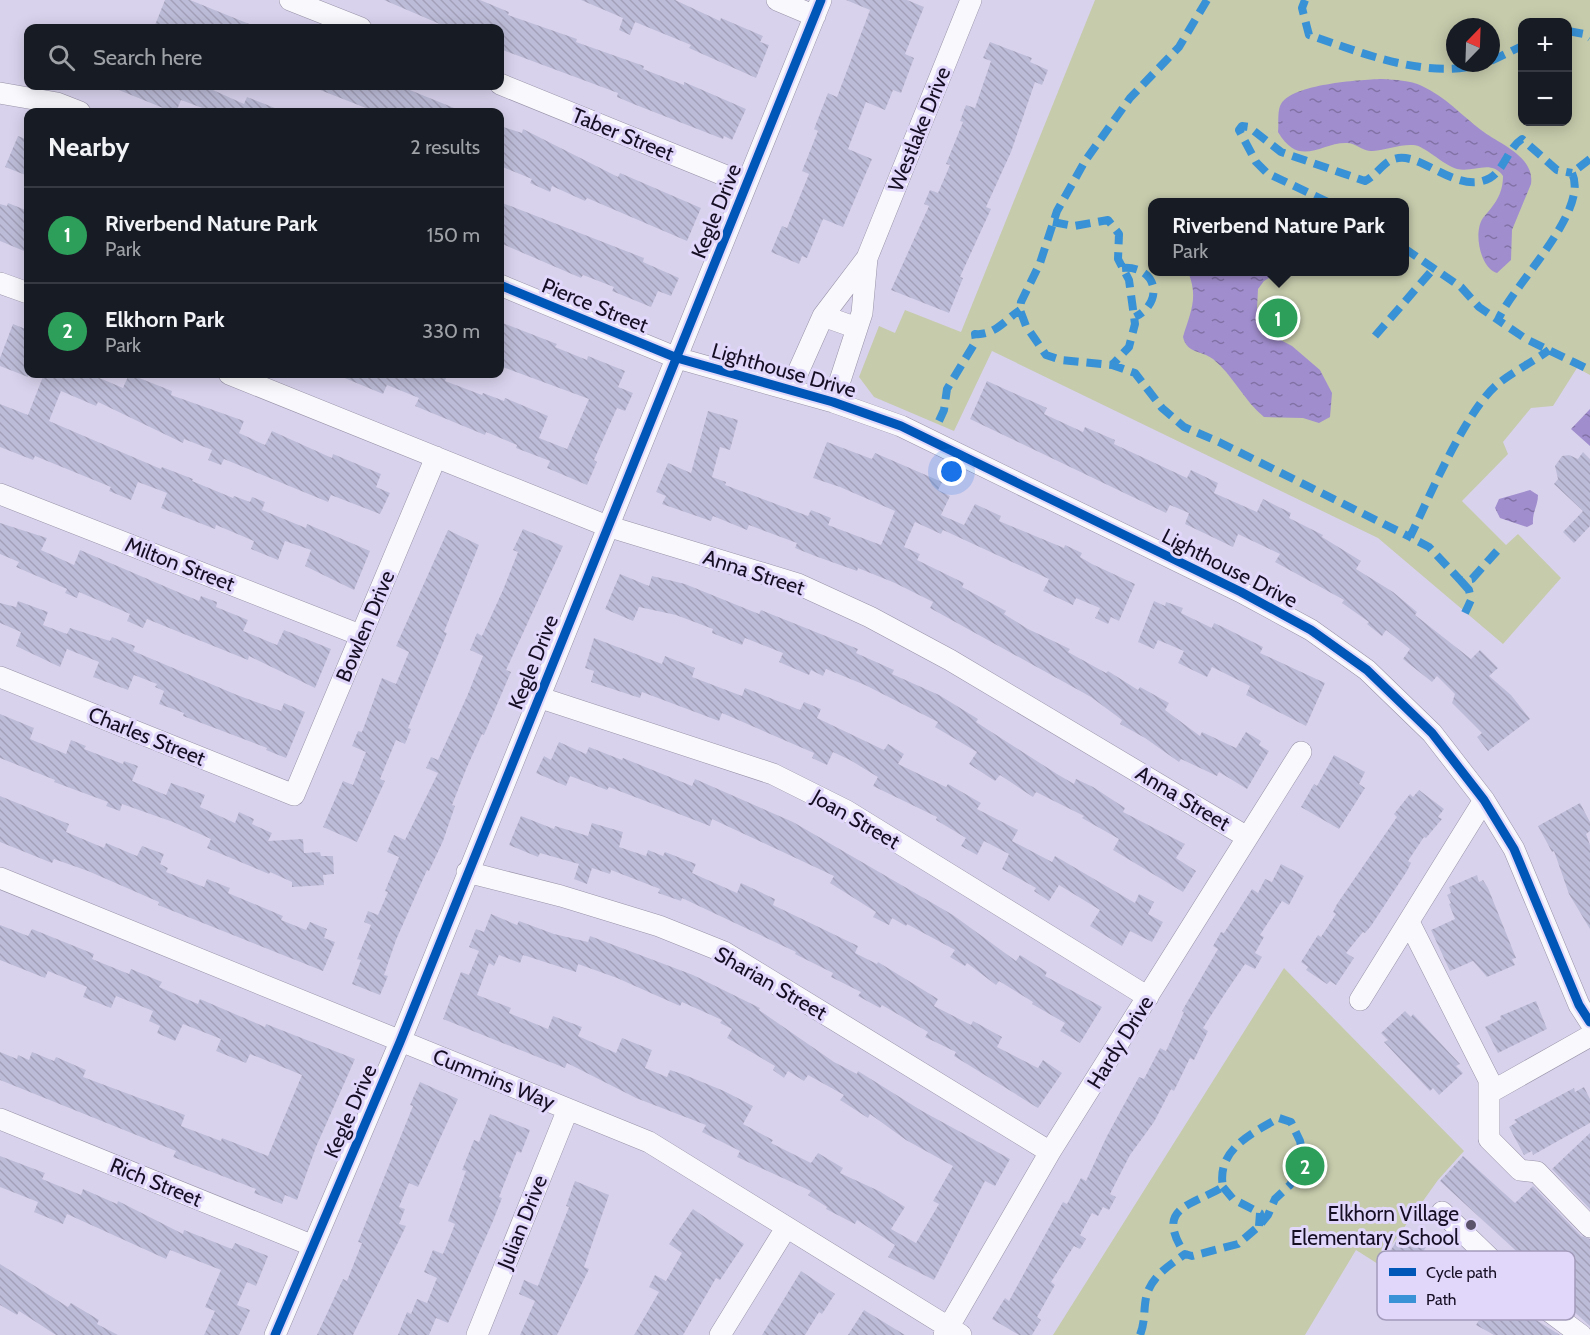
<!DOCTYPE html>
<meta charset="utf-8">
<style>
:root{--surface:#171b24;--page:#20242c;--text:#f1f3f6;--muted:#9ea1a6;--line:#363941;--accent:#b45309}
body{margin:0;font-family:Cabin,sans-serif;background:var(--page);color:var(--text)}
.controls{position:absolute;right:18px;top:18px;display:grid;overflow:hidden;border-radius:12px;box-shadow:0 3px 15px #0003}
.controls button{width:54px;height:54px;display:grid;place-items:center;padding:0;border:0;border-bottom:2px solid var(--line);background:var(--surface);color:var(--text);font:30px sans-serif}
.compass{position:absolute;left:1446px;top:18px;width:54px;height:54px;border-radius:50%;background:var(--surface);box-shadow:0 3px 15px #0003;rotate:23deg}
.you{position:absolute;left:952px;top:472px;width:21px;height:21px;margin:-15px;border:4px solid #fff;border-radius:50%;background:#1a73e8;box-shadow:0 0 0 9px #1a73e833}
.badge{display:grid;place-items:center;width:39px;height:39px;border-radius:50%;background:var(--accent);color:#fff;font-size:20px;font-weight:700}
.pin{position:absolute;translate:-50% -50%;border:3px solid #fff;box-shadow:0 2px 6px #0006}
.popup{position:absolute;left:1148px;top:198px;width:261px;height:78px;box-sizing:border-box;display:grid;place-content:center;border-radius:12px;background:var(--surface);filter:drop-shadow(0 2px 4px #0005);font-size:20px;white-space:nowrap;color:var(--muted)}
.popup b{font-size:22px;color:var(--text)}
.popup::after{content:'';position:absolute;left:50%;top:100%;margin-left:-12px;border:12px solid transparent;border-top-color:var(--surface)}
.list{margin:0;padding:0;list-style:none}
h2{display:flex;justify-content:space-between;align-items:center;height:78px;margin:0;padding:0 24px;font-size:26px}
h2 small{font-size:20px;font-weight:400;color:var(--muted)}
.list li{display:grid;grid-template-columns:39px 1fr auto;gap:18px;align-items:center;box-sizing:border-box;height:96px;padding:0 24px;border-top:2px solid var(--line)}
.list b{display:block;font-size:22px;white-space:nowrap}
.list p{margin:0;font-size:20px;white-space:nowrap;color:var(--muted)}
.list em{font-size:20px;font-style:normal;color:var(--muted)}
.icon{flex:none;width:33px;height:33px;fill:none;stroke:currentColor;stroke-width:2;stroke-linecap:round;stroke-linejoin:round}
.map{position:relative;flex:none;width:1590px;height:1335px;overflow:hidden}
.search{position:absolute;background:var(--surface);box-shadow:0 3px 15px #0003;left:24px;top:24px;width:480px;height:66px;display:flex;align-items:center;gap:15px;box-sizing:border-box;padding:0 21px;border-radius:12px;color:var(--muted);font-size:22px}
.panel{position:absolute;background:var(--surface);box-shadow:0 3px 15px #0003;left:24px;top:108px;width:480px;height:270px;border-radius:12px}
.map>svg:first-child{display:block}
.park{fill:#c6cbac;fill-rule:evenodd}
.water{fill:url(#water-ripples)}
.building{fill:url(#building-back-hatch);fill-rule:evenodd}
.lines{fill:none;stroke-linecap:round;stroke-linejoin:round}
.minor-casing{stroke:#9892a8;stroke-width:22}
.minor{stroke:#f9f8fc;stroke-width:21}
.quiet{stroke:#3992d6;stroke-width:8;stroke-dasharray:15 8;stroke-linecap:butt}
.cycleway-casing{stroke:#e0d7fb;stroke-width:13}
.cycleway{stroke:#0057b8;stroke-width:9}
.poi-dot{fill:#5a536a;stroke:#e0d7fb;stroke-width:2}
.labels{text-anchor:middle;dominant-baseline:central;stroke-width:6;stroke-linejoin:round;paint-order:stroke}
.street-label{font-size:21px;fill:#160f24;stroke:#e0d7fb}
.poi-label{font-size:21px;fill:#160f24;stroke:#e0d7fb;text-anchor:end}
.key{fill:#e0d7fb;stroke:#a39bba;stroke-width:1.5}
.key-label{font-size:16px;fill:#160f24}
</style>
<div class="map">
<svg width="1590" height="1335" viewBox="0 0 1590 1335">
<defs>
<pattern id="water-ripples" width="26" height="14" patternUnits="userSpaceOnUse" patternTransform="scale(1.5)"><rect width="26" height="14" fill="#a08dcd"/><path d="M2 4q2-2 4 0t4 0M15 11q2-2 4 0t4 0" fill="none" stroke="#8172a6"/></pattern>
<pattern id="building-back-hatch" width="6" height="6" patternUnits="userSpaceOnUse" patternTransform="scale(1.5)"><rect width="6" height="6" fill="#bdbcd8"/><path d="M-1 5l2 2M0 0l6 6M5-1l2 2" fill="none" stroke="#a2a0b9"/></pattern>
</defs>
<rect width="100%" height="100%" fill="#d9d2ed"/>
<path class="park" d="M1095,0H1590V375L1577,368L1553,406L1531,408L1503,442L1508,454L1462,501L1506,545L1518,534L1561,578L1503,644L1378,538L992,351L954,431L874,397L859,377L879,326L895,333L905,310L961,332ZM1522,22H1568V122H1522ZM1455,27H1491V63H1455ZM1152,202H1404V272H1152Z
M1284,968L1464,1151L1438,1180L1378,1264L1356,1250L1305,1335H1053Z"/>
<path class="water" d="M1382,79C1395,80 1410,80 1422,86C1446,97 1461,115 1481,130C1499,144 1535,156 1531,184L1512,230L1511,260L1497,273C1480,268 1473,232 1483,218C1494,205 1503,195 1503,176C1491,159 1474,173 1457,169C1443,165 1424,145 1413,145C1401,144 1385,150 1373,151C1363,152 1356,143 1347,143C1321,142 1300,169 1278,132C1279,124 1277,111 1281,104C1293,84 1358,80 1382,79Z
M1188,272H1279L1264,281L1258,289L1257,309L1271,335L1292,346L1320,370L1332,393L1330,417L1319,423L1303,418L1264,417C1244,401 1233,375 1213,359C1201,350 1187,354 1183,337C1190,313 1199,298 1188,272Z
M1590,409V446L1571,429Z
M1530,490L1538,495C1538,506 1532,512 1533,524L1527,527L1500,518L1495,508L1499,499Z"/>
<path class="building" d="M165,0H190L259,28H163L155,25Z
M384,0H480L509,12L508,15L577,39L576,42L644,66L643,69L684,85V82L746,109L732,140L724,136L723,139L636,105L617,97L618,93L500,49V28H449Z
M581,0H675L720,21L721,18L763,36L760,42L769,45L756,78L689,48L691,45L635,22L630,35L619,30L623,18Z
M846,0H907L924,7L905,54L914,58L901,93L893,90L885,110L866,102L848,149L872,159L843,227L823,219L807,258L802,256L799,264L771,252L782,226L787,228L809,174L802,171L818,131L814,129L828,93L837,97L870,10Z
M990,42L1032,58L1030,62L1048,70L1042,85L1035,82L1011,152L986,207L991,209L960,277L963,278L949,313L891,290L929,206L924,204L930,190L938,193L950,165L946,164L963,122L960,121L966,105L975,108L991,61L983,58Z
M109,86H204L244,104L247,97L285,112H213L181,100L176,112H173Z
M310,86H400L464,112H376Z
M500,126L522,133L523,129L618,177L620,173L701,208L687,241L587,198L585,201L552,186L550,192L530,183L532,179L500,166Z
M18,136L28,140V176L5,167Z
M500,202L644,258L643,262L679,278L671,296L658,291L651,307L612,291L614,287L583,275L581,278L500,243Z
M8,203L28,211V240L24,251L0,241V204L7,206Z
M500,322L557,344L555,347L587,360L588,356L625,371L618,387L633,393L625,411L617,408L594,460L597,462L587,485L547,468L550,461L516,448L517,445L486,432L485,435L415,406L419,398L387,385L383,394L335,374H436L446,378L445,381L482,395L483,393L504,401L505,398L548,416L539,438L567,449L589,399L500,366Z
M13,324L28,330V377L0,366V358Z
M44,374H90L123,388L129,374L172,391L171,395L244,421L239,433L265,445L272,431L332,458L333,454L381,474L376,487L390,493L380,514L331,495L328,502L224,459L221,465L208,460L212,450L184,439L183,443L98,402L96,406L61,391L49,421L161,469L162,467L193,479L192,481L233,498L234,496L250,502L252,497L265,502L262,510L306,528L307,524L370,551L354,590L305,566L311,550L285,541L278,560L251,549L254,541L216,525L215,529L161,508L167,493L138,482L131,500L109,491L111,487L35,456L33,460L0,447V404L28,415Z
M987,381L1047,408L1044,414L1083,432L1085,427L1115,440L1114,444L1187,478L1191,470L1218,483L1214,493L1257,512L1263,499L1291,513L1289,518L1323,535L1322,537L1361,561L1356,569L1393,592L1417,612L1415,615L1471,659L1480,650L1498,668L1489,676L1511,695L1530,719L1488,751L1477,737L1482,733L1452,703L1455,694L1437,676L1432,682L1403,659L1410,649L1386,630L1382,636L1367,624L1369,622L1342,603L1344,600L1275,562L1280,554L1238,534L1233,547L1185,524L1189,513L1170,505L1166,513L970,419Z
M708,411L738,420L730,450L720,447L712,477L726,482L725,485L808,516L811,510L831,518L828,525L881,545L895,511L840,487L813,478L827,442L872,459L875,453L942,482L938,490L950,496L941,515L964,525L975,504L1001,516L999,521L1064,548L1065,545L1082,553L1080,557L1092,564L1135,584L1119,621L1111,617L1108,624L1095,618L1100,608L1076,598L1073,605L1043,591L1049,579L943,530L941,534L915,522L904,547L920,554L917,560L964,583L962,587L1006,611L1004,614L1028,629L1070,649L1068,652L1106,673L1108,671L1138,690L1140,687L1169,703L1165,710L1200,736L1202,732L1236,748L1246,732L1261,741L1259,745L1269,751L1247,789L1219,772L1217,776L1181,759L1179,762L1145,738L1120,724L1122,720L1091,697L930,608L933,602L895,583L858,568L857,571L815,556L795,548L797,543L749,525L747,530L713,516L711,521L662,504L666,496L656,492L668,463L691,473Z
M1583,452L1590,459V526L1574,543L1563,532L1583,511L1554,484L1558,479L1555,466L1562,456L1569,455L1578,459Z
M0,523L47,538L41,550L74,565L80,550L199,601L201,596L217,602L216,607L248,620L243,631L277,645L284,630L331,649L315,688L249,656L248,660L147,619L143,628L127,621L130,614L79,592L77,598L65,593L67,589L16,567L19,562L0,554Z
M523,529L563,546L506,670L511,672L484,735L482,734L467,767L452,805L455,806L443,841L429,871L427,870L396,940L384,975L388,976L380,995L352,984L361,960L357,959L371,925L364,922L368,911L378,915L388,892L385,891L399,857L387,852L394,835L405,840L438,773L426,768L431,757L438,760L468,694L483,656L470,650L477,633L482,636L503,590L518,552L513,550Z
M448,530L479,545L444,632L447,633L408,728L411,729L405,744L396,740L380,779L385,781L357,842L323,827L343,781L353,785L366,752L352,746L358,731L362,732L382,678L396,684L409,652L396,646Z
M620,574L649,586L652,576L685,584L759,614L761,610L858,649L856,653L894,670L892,674L939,695L978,719L976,722L1057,774L1074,784L1076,779L1093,787L1125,808L1123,812L1185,844L1176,858L1196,871L1183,892L1113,850L1119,839L1082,818L1084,816L1036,792L1033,797L1000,775L995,781L969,764L977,752L935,727L938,722L865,685L826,669L823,676L811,670L809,675L779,662L783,653L745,638L742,645L712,633L713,629L676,615L639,607L633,621L605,609Z
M18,601L48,612L43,625L67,634L70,628L110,641L112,637L135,646L133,651L237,695L281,711L284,703L305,712L286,758L266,750L267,748L183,716L184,713L159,704L164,691L155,687L157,684L134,675L128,690L93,677L99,662L67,649L60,667L16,646L21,632L0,623V603L16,607Z
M1154,601L1165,606L1166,602L1183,608L1181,613L1212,628L1214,623L1225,628L1263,647L1260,653L1325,683L1306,726L1246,695L1250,686L1212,667L1207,677L1178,663L1184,651L1158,640L1154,649L1138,642Z
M594,638L662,664L665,656L695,668L692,677L742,696L745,688L800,710L804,702L821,709L817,718L884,750L888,744L904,754L898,764L946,787L948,784L981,803L977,809L1018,830L1012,841L1052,862L1055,856L1135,903L1139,894L1154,902L1148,914L1163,922L1152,942L1130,931L1122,946L1090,926L1100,910L1059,885L1049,901L1034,891L1036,888L1002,869L1009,854L984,841L977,855L961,846L966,838L936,820L937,817L873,786L878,777L850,760L833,752L827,765L812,758L814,753L722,713L719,721L642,692L640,698L591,682L594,671L585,668Z
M0,714L34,728L30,739L66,754L71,740L86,746L84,749L123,764L124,761L138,766L132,781L166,795L171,783L205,795L200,807L235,823L239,812L254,819L252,824L272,833L268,841L303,839L304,853L320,852L321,856H333L334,874L323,875L324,885L292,887V882L270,872L269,874L207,848L211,839L173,822L122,804L120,811L106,806L108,802L54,782L55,780L0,758Z
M559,742L586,754L589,747L622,760L623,758L692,786L695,779L793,822L953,915L1016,961L1020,955L1047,972L1045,976L1102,1007L1080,1043L1060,1031L1065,1023L1032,1004L1033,1002L999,981L996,985L967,963L965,966L950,957L955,950L907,924L906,926L892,918L889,925L873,917L876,912L830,883L834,876L712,819L710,826L609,787L607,790L570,776L566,786L536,773L544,756L551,760Z
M1334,755L1365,772L1359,784L1365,788L1339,829L1301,807L1314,784L1317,786Z
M1419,790L1444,809L1438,817L1442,819L1426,838L1424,837L1408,861L1411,863L1407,871L1371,926L1365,933L1363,932L1346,953L1354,958L1336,985L1330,981L1327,984L1306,970L1308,967L1301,962L1318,935L1321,937L1336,914L1333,912L1337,904L1397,817L1394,814L1410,794L1413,797Z
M0,796L69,824L66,832L104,848L106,843L137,856L142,846L164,854L160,864L168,868L166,872L204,887L207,879L230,888L228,893L283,916L281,920L306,930L310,922L327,929L324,938L335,942L323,971L158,905L159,902L88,871L54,859L52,863L0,842Z
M1580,803L1590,822V831L1586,834L1590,845V929L1569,894L1554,851L1552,852L1538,826Z
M521,816L554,829L555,826L588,836L592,823L623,832L619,847L646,856L648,850L663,856L665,852L696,864L692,873L737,893L741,883L775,899L773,905L858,946L855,953L877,964L878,962L938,999L934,1006L971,1025L973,1021L1002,1037L997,1047L1038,1068L1043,1060L1062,1073L1038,1108L954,1056L956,1052L925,1037L928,1032L882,1005L880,1008L858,996L861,992L831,977L833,973L795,954L796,952L682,898L681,901L658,893L660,889L611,870L610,874L592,868L587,884L574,879L579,864L540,853L538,857L509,845Z
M1281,864L1304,876L1289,905L1282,901L1260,935L1264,937L1255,953L1262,957L1255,969L1245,964L1226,992L1203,1028L1208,1031L1194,1060L1190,1058L1174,1091L1171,1089L1154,1122L1130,1155L1110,1194L1116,1197L1109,1210L1103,1207L1098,1216L1092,1213L1080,1235L1086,1239L1080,1249L1074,1246L1051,1282L1055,1285L1037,1317L1041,1320L1032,1335H1019L992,1319L1005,1298L1009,1301L1063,1202L1067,1204L1081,1178L1086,1181L1107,1136L1139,1077L1144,1079L1160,1048L1166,1051L1184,1012L1182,1011L1218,949L1213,946L1221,932L1224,933L1252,889L1258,893L1265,879L1272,882Z
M1477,875L1479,882L1483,880L1488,888L1516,958L1512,959L1515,965L1487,977L1473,961L1450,971L1431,930L1455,919L1449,904L1451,903L1447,895L1451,893L1449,887Z
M491,914L517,925L519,921L554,934L588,942L590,936L693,975L760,1008L759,1010L834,1062L857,1074L858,1071L922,1111L1010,1159L995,1186L985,1181L934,1280L888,1257L895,1245L857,1220L855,1224L826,1209L827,1207L808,1195L811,1191L737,1157L740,1151L702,1132L706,1125L636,1098L567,1063L565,1068L443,1019L461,972L469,975L479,951L469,947L476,929L484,932ZM499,955L520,963L523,955L576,972L578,964L617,978L680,1006L682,1002L722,1020L720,1023L732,1029L727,1038L775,1066L773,1070L784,1078L788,1071L804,1081L808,1075L844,1095L840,1100L868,1118L870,1114L906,1140L953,1166L933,1201L939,1204L916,1243L891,1229L905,1207L879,1191L840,1173L843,1168L818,1153L811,1163L771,1143L773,1140L743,1124L753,1106L724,1091L685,1075L670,1070L667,1077L645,1068L652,1050L622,1038L616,1053L578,1036L582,1027L553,1016L548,1029L509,1013L511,1008L477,995L489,963L494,966Z
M0,925L28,936L32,929L94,954L92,959L129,974L131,969L162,982L159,987L198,1004L200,999L265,1027L266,1024L355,1059L316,1147L297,1200L285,1195L282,1204L254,1193L256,1189L173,1157L176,1151L0,1080V1052L17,1059L18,1055L29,1060L32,1052L54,1061L56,1057L86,1070L83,1077L185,1115L181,1126L221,1141L222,1138L268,1156L302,1075L250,1054L246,1063L216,1051L221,1039L183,1024L175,1041L157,1033L160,1026L149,1021L153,1011L116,996L111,1008L83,997L87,987L48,971L45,978L0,960Z
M1536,1001L1547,1029L1498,1053L1485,1027L1501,1019L1500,1016Z
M1405,1011L1411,1017L1413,1014L1460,1064L1456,1066L1463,1073L1439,1095L1433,1088L1430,1091L1384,1042L1388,1040L1381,1033Z
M420,1082L458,1099L418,1187L409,1183L399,1207L405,1209L399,1224L406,1226L353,1335H317L343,1279L347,1281L362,1243L358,1242L413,1106L410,1105Z
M1584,1087L1590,1099V1123L1533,1155L1532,1151L1524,1155L1509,1127L1517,1122L1514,1120L1574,1088L1575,1092Z
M490,1114L530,1130L521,1153L517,1151L499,1197L502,1198L493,1221L448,1323L436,1318L429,1335H398L407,1312L411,1314L417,1299L427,1303L437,1278L424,1272L433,1250L443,1254L455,1224L448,1221L466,1171L462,1170L474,1140L479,1142Z
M1590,1133V1209L1552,1169Z
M0,1156L45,1173L42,1179L81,1195L83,1189L117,1204L118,1201L183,1234L184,1230L232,1249L235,1243L268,1256L256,1286L247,1282L237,1305L250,1310L239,1335H204L215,1311L205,1307L221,1270L170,1250L166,1259L67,1214L63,1224L34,1212L38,1202L0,1187Z
M1463,1156L1515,1203L1533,1186L1581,1236L1590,1239V1326L1521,1264L1525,1259L1440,1181Z
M575,1181L609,1195L584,1267L589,1269L557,1335H520L535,1301L519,1294L524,1280L538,1286L569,1207L566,1206Z
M693,1209L744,1244L720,1280L716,1278L683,1335H634L659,1292L649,1287L655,1275L666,1281L682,1253L669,1244Z
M1404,1229L1428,1244L1405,1280L1381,1266Z
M0,1264L68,1307L71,1303L99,1320L97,1324L118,1335H56L19,1311L17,1315L0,1305Z
M801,1271L835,1294L822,1314L819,1312L805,1335H762Z
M1494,1295L1533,1318L1560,1335H1494L1476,1325Z
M864,1310L905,1335H848Z"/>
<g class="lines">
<defs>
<path id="minor" d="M290,0L361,28
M777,0L815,16
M500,84L746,184
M0,93L57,103L80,112
M0,283L28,293
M500,285L677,358L833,402L901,426L1241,592L1311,630L1367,670L1432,733L1484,800L1514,849L1579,1005L1590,1022
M823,316L857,328
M229,374L607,526L798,584L870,617L950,660L1247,837
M790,390L823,316L867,258
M833,402L862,313L867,258L971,0
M0,494L360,635
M0,677L294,795L436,457
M538,697L773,774L847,811L1148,997
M467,872L561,896L659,926L724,952L1050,1152
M0,878L649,1142L961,1335
M1409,922L1489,1080V1139L1520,1170L1537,1172L1590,1227
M1360,1000L1484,800
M1489,1093L1590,1036
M0,1119L311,1245
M1442,1212L1530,1297L1581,1335
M275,1335L400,1042L821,0
M477,1335L568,1109
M720,1335L786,1228
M944,1335L1050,1152L1301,752"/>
</defs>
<use href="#minor" class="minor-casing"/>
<use href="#minor" class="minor"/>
<path class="quiet" d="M1207,0L1179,47L1130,98L1085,161L1057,211L1040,263L1021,302L1020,310L1026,326L1046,355L1061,360L1112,365L1135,373L1162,408L1184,427L1219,442L1410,537
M1305,0L1302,8L1309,35C1363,53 1428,81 1486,63
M1568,31L1584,34L1590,38
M1491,61L1522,46
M1590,159L1572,173C1590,211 1513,285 1498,320L1526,339L1590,370
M1328,202L1267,173L1256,162L1239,130L1242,126L1249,127L1281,152L1365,181C1376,176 1383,162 1394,159C1421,150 1457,196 1490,178C1504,170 1508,148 1522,139L1557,170L1572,173
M1053,222L1074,226L1108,220L1119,234L1118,259L1129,280L1135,324L1129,347L1112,365
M1404,248L1461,287L1479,307L1498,320
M1122,268C1157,265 1165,302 1135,317
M1375,336L1434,268
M939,421L944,410L947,389L976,341L975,334C994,336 1005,320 1020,310
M1497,551L1472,579L1461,581L1429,547L1410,537C1429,498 1466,409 1499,383C1514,371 1533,362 1549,350
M1461,581L1469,590L1471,600L1465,613
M1223,1187L1233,1199L1260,1213L1259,1226
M1140,1335C1146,1320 1143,1307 1147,1294C1153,1275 1170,1265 1185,1254L1192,1256L1238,1244L1259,1226L1268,1215L1275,1199L1290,1185L1304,1160L1300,1141L1291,1122L1279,1118C1252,1133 1216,1150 1223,1187C1188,1207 1155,1208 1185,1254"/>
<defs>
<path id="cycleway" d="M500,285L677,358L833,402L901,426L1241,592L1311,630L1367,670L1432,733L1484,800L1514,849L1579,1005L1590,1022
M275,1335L400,1042L821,0"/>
</defs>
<use href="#cycleway" class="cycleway-casing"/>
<use href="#cycleway" class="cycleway"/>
</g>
<circle class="poi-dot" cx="1471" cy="1225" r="6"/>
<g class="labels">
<g class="street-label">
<text transform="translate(919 129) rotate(-68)">Westlake Drive</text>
<text transform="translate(623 134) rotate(22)">Taber Street</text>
<text transform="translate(716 211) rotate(-68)">Kegle Drive</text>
<text transform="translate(595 305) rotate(22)">Pierce Street</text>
<text transform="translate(784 370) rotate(16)">Lighthouse Drive</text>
<text transform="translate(180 564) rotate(21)">Milton Street</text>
<text transform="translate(1230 568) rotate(27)">Lighthouse Drive</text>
<text transform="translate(754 572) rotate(18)">Anna Street</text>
<text transform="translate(365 626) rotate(-67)">Bowlen Drive</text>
<text transform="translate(533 662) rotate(-68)">Kegle Drive</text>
<text transform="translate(147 736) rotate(22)">Charles Street</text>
<text transform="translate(1183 798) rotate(31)">Anna Street</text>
<text transform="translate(856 819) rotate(30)">Joan Street</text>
<text transform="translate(771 983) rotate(30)">Sharian Street</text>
<text transform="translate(1120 1042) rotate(-58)">Hardy Drive</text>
<text transform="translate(494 1079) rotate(22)">Cummins Way</text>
<text transform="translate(350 1111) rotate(-66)">Kegle Drive</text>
<text transform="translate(156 1182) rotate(22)">Rich Street</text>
<text transform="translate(522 1222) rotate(-68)">Julian Drive</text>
</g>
<g class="poi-label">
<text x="1459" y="1213">Elkhorn Village<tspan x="1459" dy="24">Elementary School</tspan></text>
</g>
</g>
<rect x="1377" y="1251" width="198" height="69" rx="9" class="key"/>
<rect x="1389" y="1268" width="27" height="8" fill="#0057b8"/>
<rect x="1389" y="1295" width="27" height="8" fill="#3992d6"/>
<g class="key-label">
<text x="1426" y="1278">Cycle path</text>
<text x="1426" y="1305">Path</text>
</g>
</svg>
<div class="controls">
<button>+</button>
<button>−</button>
</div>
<svg class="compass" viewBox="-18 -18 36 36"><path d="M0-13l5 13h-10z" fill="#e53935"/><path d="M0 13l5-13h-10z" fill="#9ea1a6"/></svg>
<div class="you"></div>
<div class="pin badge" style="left:1278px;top:318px;background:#2e9e5b">1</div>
<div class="popup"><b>Riverbend Nature Park</b>Park</div>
<div class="pin badge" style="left:1305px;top:1166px;background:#2e9e5b">2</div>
<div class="search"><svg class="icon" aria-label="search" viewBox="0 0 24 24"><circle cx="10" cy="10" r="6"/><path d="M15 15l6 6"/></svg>Search here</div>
<section class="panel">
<h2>Nearby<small>2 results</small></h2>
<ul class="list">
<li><span class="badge" style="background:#2e9e5b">1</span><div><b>Riverbend Nature Park</b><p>Park</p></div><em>150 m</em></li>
<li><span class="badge" style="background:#2e9e5b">2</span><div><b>Elkhorn Park</b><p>Park</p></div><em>330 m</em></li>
</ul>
</section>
</div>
